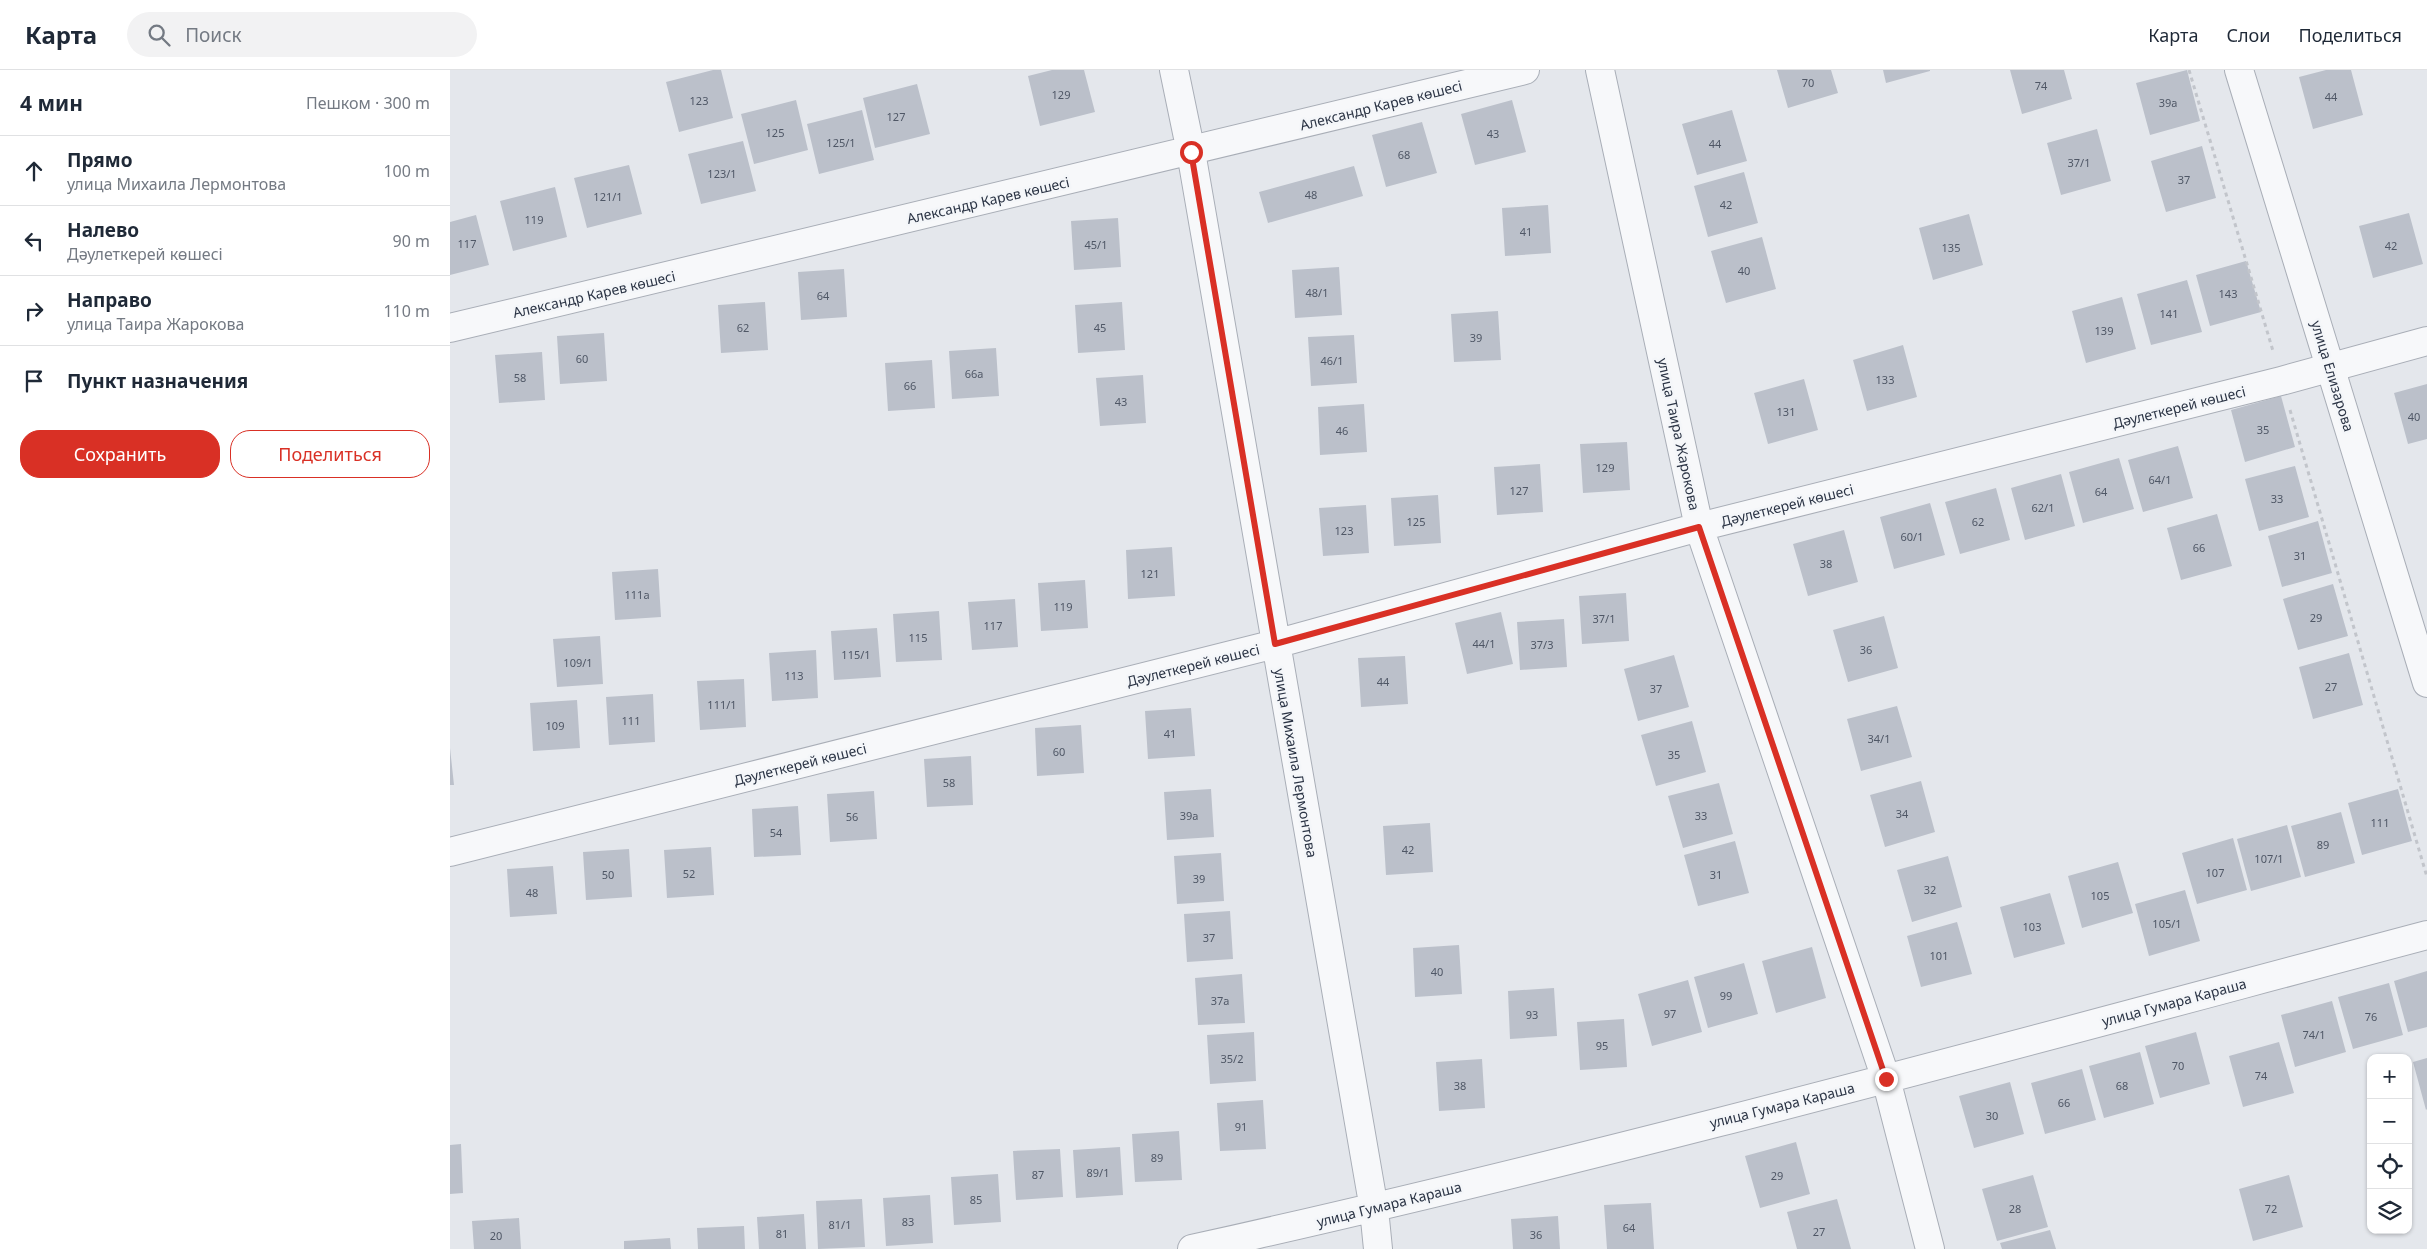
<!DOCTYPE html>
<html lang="ru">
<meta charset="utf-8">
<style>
:root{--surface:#fff;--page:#f2f2f3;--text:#1f2937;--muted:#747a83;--line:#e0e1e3;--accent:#d93025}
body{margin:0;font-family:"Noto Sans",sans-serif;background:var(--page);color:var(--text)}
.controls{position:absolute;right:15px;bottom:15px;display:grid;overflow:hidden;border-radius:10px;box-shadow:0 1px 4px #0004}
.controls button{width:45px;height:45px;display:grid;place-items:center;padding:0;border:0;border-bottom:1px solid var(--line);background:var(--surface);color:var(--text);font:25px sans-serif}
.stop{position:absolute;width:15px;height:15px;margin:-11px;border:4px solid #d93025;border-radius:50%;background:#fff}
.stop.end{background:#d93025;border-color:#fff;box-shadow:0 1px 5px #0008}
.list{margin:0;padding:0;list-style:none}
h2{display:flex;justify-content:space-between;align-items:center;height:65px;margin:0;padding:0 20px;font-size:21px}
h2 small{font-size:16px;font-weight:400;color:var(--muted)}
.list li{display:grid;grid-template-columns:32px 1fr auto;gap:15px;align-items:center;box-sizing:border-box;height:70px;padding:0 20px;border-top:1px solid var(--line)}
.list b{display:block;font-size:19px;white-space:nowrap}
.list p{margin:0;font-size:16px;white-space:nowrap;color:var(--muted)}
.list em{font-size:16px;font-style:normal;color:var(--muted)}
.actions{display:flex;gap:10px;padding:15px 20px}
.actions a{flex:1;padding:11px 0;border:1px solid var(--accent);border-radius:20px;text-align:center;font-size:18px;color:var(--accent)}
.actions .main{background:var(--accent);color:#fff}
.icon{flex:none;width:28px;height:28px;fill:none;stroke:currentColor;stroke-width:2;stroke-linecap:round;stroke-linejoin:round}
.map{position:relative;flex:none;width:1977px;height:1179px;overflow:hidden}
header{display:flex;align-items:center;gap:30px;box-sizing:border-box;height:70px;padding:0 25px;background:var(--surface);border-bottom:1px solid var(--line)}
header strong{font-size:24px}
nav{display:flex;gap:28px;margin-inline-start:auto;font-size:18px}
.search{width:350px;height:45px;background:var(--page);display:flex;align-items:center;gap:12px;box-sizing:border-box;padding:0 18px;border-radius:28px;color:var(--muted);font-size:19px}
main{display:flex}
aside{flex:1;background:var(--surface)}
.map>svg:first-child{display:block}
.building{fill:#bbc0ca}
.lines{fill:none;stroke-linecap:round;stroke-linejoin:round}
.minor-casing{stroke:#a9aeb7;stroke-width:30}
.path{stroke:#c2c5cb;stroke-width:3;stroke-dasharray:4 4;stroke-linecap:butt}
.minor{stroke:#f7f8fa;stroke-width:28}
.route{stroke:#d93025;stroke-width:6}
.labels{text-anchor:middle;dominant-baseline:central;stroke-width:5;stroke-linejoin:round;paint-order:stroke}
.number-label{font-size:11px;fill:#4f5766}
.street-label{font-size:14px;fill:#2b3445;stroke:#f4f6f9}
</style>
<header>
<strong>Карта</strong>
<div class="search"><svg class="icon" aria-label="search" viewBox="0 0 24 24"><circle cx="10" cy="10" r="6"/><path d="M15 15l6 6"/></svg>Поиск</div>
<nav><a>Карта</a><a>Слои</a><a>Поделиться</a></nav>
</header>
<main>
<aside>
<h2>4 мин<small>Пешком · 300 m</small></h2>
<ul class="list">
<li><svg class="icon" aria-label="ahead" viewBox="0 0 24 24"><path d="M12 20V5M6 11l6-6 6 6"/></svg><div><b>Прямо</b><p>улица Михаила Лермонтова</p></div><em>100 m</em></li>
<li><svg class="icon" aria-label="left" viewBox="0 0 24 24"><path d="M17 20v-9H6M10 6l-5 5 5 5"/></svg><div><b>Налево</b><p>Дәулеткерей көшесі</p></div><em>90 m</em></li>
<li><svg class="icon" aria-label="right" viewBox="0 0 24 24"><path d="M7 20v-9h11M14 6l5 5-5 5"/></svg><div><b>Направо</b><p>улица Таира Жарокова</p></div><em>110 m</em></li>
<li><svg class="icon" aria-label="arrive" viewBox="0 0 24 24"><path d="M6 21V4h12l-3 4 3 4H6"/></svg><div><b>Пункт назначения</b></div></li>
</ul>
<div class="actions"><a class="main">Сохранить</a><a>Поделиться</a></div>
</aside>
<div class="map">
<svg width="1977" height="1179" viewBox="0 0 1977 1179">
<rect width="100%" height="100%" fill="#e4e7ec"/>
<path class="building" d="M263,0H271L283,48L229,62L216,12Z
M602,0H634L645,42L590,56L578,6Z
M1327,0H1381L1388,23L1338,38Z
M1433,0H1480V1L1436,13Z
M1560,0H1614L1622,29L1572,44Z
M1737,0L1750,51L1700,65L1686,13Z
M1876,0H1901L1913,45L1863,59L1849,7Z
M467,14L480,64L425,78L413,28Z
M346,30L358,80L304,94L291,44Z
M1062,30L1076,82L1025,95L1011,44Z
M412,40L424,90L369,104L357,54Z
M1282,40L1297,91L1247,105L1232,54Z
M972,52L987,103L936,117L922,65Z
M1647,59L1661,111L1611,125L1597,73Z
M293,71L306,121L251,134L238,84Z
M1752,76L1766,128L1716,142L1701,91Z
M179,95L192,144L137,158L124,108Z
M904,96L913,126L818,153L809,122Z
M1294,102L1308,153L1258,167L1244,116Z
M105,117L117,167L63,181L50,131Z
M1098,135L1101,183L1055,186L1052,138Z
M1959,143L1973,194L1923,208L1909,156Z
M1519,144L1533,195L1483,210L1469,158Z
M26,145L39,195L0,205V152Z
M668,148L671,197L624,200L621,151Z
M1312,167L1326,219L1276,233L1261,181Z
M1796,191L1811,242L1760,256L1746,205Z
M889,197L892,245L845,248L842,200Z
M394,199L397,247L351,250L348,202Z
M1737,210L1752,262L1701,275L1687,224Z
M1672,227L1686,279L1636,293L1622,241Z
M315,232L318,280L271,283L268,235Z
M672,232L675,280L628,283L625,235Z
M1048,241L1051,290L1004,292L1001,244Z
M154,263L157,311L110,314L107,266Z
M904,265L907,313L861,316L858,267Z
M1453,275L1467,327L1417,341L1403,290Z
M546,278L549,326L502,329L499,281Z
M92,282L95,330L49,333L45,285Z
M482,290L485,338L438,341L435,293Z
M693,305L696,353L650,356L646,308Z
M1354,309L1368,360L1318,374L1304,323Z
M1977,314V369L1958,374L1944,323Z
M1831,326L1845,377L1795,392L1781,340Z
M914,334L917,382L870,385L868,337Z
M1177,372L1180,420L1133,423L1130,374Z
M1728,376L1743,428L1693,442L1678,390Z
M1669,388L1684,439L1633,453L1619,402Z
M1090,394L1093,442L1047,445L1044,397Z
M1845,396L1859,447L1809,461L1795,409Z
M1611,404L1625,456L1575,470L1561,418Z
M1546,418L1560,470L1510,484L1495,432Z
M988,425L991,473L944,476L941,428Z
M1480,433L1495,485L1444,499L1430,447Z
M916,435L919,483L873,486L869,438Z
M1767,444L1782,496L1731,510L1717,458Z
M1868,451L1882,503L1832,517L1818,466Z
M1394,460L1408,512L1358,526L1343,474Z
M722,477L725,526L678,529L676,480Z
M208,499L211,547L165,550L162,502Z
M635,510L638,558L591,561L588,513Z
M1883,514L1898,566L1848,580L1833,529Z
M1176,523L1179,571L1132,574L1129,526Z
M565,529L568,577L522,580L518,532Z
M489,541L492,590L446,592L443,544Z
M1051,542L1063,594L1017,604L1005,553Z
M1434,546L1448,598L1398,612L1383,560Z
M1114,549L1117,597L1070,600L1067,552Z
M427,558L431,607L384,610L381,561Z
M150,566L153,614L107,617L103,569Z
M366,580L368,628L322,631L319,583Z
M1899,583L1913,635L1863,649L1849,597Z
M1224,585L1239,637L1188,651L1174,599Z
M955,586L958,634L911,637L908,588Z
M294,609L296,657L250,660L247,611Z
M203,624L205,672L159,675L156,627Z
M127,630L130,678L83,681L80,633Z
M1447,636L1462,687L1411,701L1397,649Z
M741,638L745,686L698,689L695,641Z
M1242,651L1256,702L1206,716L1191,665Z
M631,655L634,703L587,706L585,658Z
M0,678L4,715H0Z
M521,686L523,735L477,737L474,689Z
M1471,711L1485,762L1435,777L1420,725Z
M1269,713L1283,764L1233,778L1218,726Z
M761,719L764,767L717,770L714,722Z
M1948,719L1962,771L1912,785L1898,733Z
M424,721L427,769L380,772L377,724Z
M348,736L351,785L304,787L302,739Z
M1891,742L1905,793L1855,807L1841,756Z
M980,753L983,802L936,805L933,756Z
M1837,755L1851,807L1801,821L1787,769Z
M1783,768L1797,820L1747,834L1732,783Z
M1285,771L1299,823L1248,836L1234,785Z
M261,777L264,825L217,828L214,780Z
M179,779L182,827L136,830L133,782Z
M771,783L774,831L727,834L724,786Z
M1498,786L1512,837L1462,852L1447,800Z
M1668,792L1683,843L1632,858L1618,806Z
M103,796L107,844L60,847L57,799Z
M1735,820L1750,871L1699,886L1685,834Z
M1600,823L1615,874L1564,888L1550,837Z
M780,841L783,889L737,892L734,844Z
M1507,852L1522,904L1471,917L1457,866Z
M1009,875L1012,924L965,927L963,878Z
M1362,877L1376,928L1326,943L1312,891Z
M1294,893L1308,944L1258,958L1244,907Z
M1977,901V957L1958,962L1944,911Z
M792,904L795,953L748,955L745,908Z
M1238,910L1252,962L1202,976L1188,924Z
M1939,913L1953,965L1903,979L1888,927Z
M1104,918L1107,966L1060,969L1058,921Z
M1882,931L1896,982L1845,997L1831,945Z
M1174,949L1177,997L1130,1000L1127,952Z
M804,962L806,1011L760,1014L757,965Z
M1746,962L1760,1014L1710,1028L1695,976Z
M1829,972L1844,1023L1793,1037L1779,986Z
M1690,982L1704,1034L1654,1048L1639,996Z
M1977,988V1039L1976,1040L1963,992Z
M1032,989L1035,1038L989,1041L986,992Z
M1632,999L1646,1050L1595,1064L1581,1013Z
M1560,1012L1574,1064L1524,1078L1509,1026Z
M813,1030L816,1079L770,1081L767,1033Z
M729,1061L732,1110L685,1112L682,1064Z
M1346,1072L1360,1124L1310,1138L1295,1086Z
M11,1074L13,1123L0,1124V1075Z
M670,1077L673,1125L626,1128L623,1080Z
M610,1079L613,1127L566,1130L563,1081Z
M548,1104L551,1152L504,1155L501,1107Z
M1583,1105L1598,1157L1547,1171L1532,1119Z
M1839,1105L1853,1157L1803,1171L1789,1119Z
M480,1125L483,1173L436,1176L433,1128Z
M412,1129L415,1177L368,1179L366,1131Z
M1387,1129L1401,1179H1347L1337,1142Z
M1201,1133L1204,1179H1157L1154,1135Z
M354,1144L356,1179H309L307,1147Z
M1108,1146L1110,1179H1063L1061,1149Z
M69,1148L71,1179H24L22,1151Z
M294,1156L295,1179H248L247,1158Z
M1600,1160L1606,1179H1552L1550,1173Z
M220,1168L221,1179H174V1171Z"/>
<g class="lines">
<defs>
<path id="minor" d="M724,0L741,82L924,1139L928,1179
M1150,0L1249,457L1436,1009L1480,1179
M1789,0L1977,613
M0,258L1075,0
M0,782L825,574L1249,457L1831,311L1977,271
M742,1179C1157,1087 1567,974 1977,865"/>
</defs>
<use href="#minor" class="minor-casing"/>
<path class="path" d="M1739,0L1823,281
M1840,340L1977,807"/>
<use href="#minor" class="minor"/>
</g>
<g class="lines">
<path class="route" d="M741,82L825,574L1249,457L1436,1009"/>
</g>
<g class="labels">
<g class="number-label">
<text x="1358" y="12">70</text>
<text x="1591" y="15">74</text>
<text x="611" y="24">129</text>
<text x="1881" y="26">44</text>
<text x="249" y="30">123</text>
<text x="1718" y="32">39а</text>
<text x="446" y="46">127</text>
<text x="325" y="62">125</text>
<text x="1043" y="63">43</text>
<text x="391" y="72">125/1</text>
<text x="1265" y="73">44</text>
<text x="954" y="84">68</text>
<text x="1629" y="92">37/1</text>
<text x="272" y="103">123/1</text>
<text x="1734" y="109">37</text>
<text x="861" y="124">48</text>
<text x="158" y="126">121/1</text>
<text x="1276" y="134">42</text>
<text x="84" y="149">119</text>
<text x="1076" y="161">41</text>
<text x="17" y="173">117</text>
<text x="646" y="174">45/1</text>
<text x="1941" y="175">42</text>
<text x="1501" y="177">135</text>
<text x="1294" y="200">40</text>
<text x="867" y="222">48/1</text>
<text x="1778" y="223">143</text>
<text x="373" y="225">64</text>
<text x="1719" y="243">141</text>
<text x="293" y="257">62</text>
<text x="650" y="257">45</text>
<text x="1654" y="260">139</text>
<text x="1026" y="267">39</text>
<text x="132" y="288">60</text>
<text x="882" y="290">46/1</text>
<text x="524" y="303">66а</text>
<text x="70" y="307">58</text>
<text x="1435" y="309">133</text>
<text x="460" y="315">66</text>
<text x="671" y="331">43</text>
<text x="1336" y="341">131</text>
<text x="1964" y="346">40</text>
<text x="1813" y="359">35</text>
<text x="892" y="360">46</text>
<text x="1155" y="397">129</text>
<text x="1710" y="409">64/1</text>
<text x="1069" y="420">127</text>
<text x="1651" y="421">64</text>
<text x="1827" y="428">33</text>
<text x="1593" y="437">62/1</text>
<text x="966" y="451">125</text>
<text x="1528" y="451">62</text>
<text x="894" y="460">123</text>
<text x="1462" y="466">60/1</text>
<text x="1749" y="477">66</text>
<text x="1850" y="485">31</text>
<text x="1376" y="493">38</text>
<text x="700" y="503">121</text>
<text x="187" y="524">111а</text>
<text x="613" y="536">119</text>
<text x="1866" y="547">29</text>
<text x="1154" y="548">37/1</text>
<text x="543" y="555">117</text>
<text x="468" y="567">115</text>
<text x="1034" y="573">44/1</text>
<text x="1092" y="574">37/3</text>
<text x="1416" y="579">36</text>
<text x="406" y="584">115/1</text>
<text x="128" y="592">109/1</text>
<text x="344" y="605">113</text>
<text x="933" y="611">44</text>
<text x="1881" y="616">27</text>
<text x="1206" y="618">37</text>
<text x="272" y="634">111/1</text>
<text x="181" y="650">111</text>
<text x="105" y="655">109</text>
<text x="720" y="663">41</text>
<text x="1429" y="668">34/1</text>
<text x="609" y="681">60</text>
<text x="1224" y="684">35</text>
<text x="499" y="712">58</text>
<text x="1452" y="743">34</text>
<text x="739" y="745">39а</text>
<text x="1251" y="745">33</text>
<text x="402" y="746">56</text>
<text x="1930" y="752">111</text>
<text x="326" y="762">54</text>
<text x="1873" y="774">89</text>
<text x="958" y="779">42</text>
<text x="1819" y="788">107/1</text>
<text x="1765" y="802">107</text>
<text x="239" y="803">52</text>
<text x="158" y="804">50</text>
<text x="1266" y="804">31</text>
<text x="749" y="808">39</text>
<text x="1480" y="819">32</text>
<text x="82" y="822">48</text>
<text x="1650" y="825">105</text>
<text x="1717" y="853">105/1</text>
<text x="1582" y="856">103</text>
<text x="759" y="867">37</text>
<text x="1489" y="885">101</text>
<text x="987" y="901">40</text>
<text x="1276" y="925">99</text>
<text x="770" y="930">37а</text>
<text x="1220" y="943">97</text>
<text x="1082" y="944">93</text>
<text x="1921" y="946">76</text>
<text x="1864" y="964">74/1</text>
<text x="1152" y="975">95</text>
<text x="782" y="988">35/2</text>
<text x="1728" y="995">70</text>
<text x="1811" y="1005">74</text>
<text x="1010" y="1015">38</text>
<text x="1672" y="1015">68</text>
<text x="1614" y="1032">66</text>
<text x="1542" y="1045">30</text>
<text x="791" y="1056">91</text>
<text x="707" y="1087">89</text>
<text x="648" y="1102">89/1</text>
<text x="588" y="1104">87</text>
<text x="1327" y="1105">29</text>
<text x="526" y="1129">85</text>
<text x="1565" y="1138">28</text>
<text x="1821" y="1138">72</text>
<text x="458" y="1151">83</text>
<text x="390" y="1154">81/1</text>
<text x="1179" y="1157">64</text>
<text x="1369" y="1161">27</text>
<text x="332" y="1163">81</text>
<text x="1086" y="1164">36</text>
<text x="46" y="1165">20</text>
</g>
<g class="street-label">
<text transform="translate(931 35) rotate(-14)">Александр Карев көшесі</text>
<text transform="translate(538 130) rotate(-13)">Александр Карев көшесі</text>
<text transform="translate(144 224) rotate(-13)">Александр Карев көшесі</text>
<text transform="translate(1883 306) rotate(73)">улица Елизарова</text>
<text transform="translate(1729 337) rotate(-14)">Дәулеткерей көшесі</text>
<text transform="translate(1229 364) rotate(78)">улица Таира Жарокова</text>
<text transform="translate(1337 435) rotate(-14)">Дәулеткерей көшесі</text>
<text transform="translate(743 595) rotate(-14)">Дәулеткерей көшесі</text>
<text transform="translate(846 693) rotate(80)">улица Михаила Лермонтова</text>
<text transform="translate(350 694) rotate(-14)">Дәулеткерей көшесі</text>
<text transform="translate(1724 932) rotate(-15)">улица Гумара Караша</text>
<text transform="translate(1332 1035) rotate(-14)">улица Гумара Караша</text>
<text transform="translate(939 1134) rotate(-14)">улица Гумара Караша</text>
</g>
</g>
</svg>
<div class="controls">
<button>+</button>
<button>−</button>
<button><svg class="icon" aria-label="locate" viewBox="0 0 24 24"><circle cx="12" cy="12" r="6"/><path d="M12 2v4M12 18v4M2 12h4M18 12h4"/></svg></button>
<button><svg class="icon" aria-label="layers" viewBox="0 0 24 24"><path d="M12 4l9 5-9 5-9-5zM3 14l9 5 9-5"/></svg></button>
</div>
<div class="stop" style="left:741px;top:82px"></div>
<div class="stop end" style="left:1436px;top:1009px"></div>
</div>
</main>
